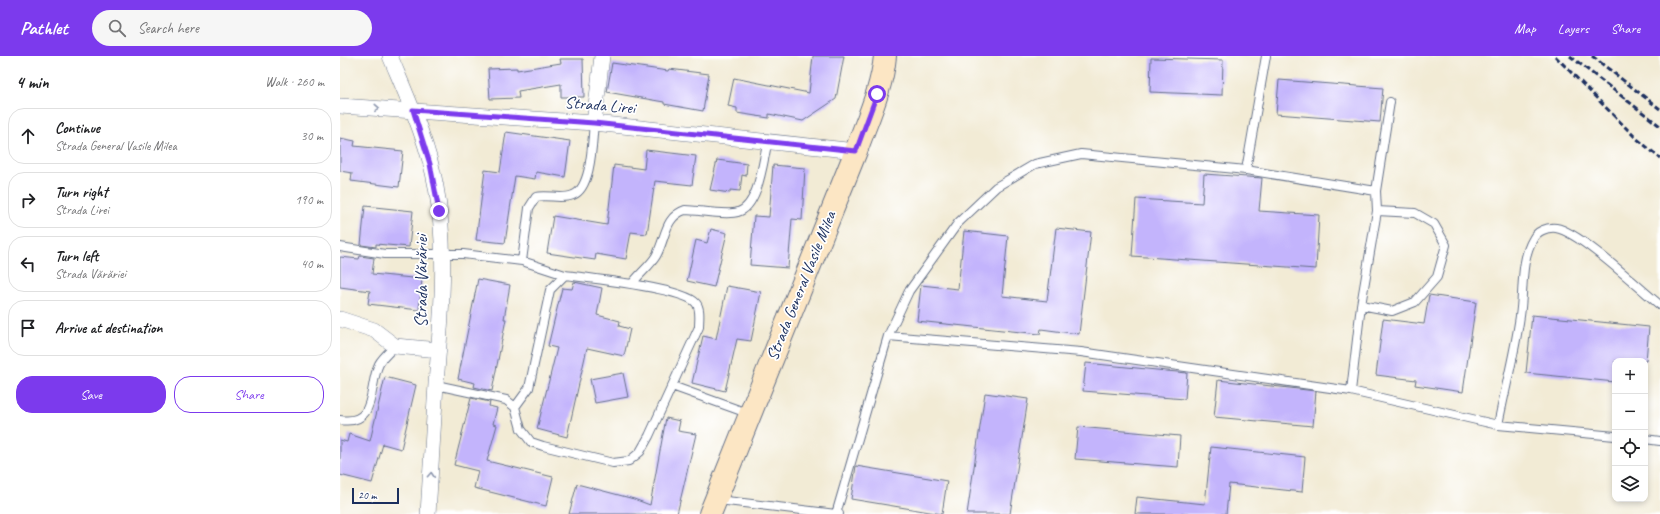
<!DOCTYPE html>
<meta charset="utf-8">
<style>
:root{--surface:#fff;--page:#f6f6f6;--text:#202124;--muted:#757577;--line:#e0e0e0;--accent:#7c3aed}
body{margin:0;font-family:Caveat,sans-serif;background:var(--page);color:var(--text)}
.controls{position:absolute;right:12px;bottom:12px;display:grid;overflow:hidden;border-radius:8px;box-shadow:0 2px 6px #0003}
.controls button{width:36px;height:36px;display:grid;place-items:center;padding:0;border:0;border-bottom:1px solid var(--line);background:var(--surface);color:var(--text);font:20px sans-serif}
.scale{position:absolute;left:12px;bottom:10px;width:47px;box-sizing:border-box;padding-left:4px;border:2px solid #1b2f5e;border-top:0;font-size:11px;line-height:14px;white-space:nowrap;color:#1b2f5e;-webkit-text-stroke:3px #fff;paint-order:stroke}
.stop{position:absolute;width:12px;height:12px;margin:-9px;border:3px solid #7c3aed;border-radius:50%;background:#fff}
.stop.end{background:#7c3aed;border-color:#fff;box-shadow:0 1px 4px #0008}
.list{margin:0;padding:0;list-style:none}
h2{display:flex;justify-content:space-between;align-items:center;height:52px;margin:0;padding:0 16px;font-size:17px}
h2 small{font-size:13px;font-weight:400;color:var(--muted)}
.list li{display:grid;grid-template-columns:26px 1fr auto;gap:12px;align-items:center;box-sizing:border-box;height:56px;margin:0 8px 8px;padding:0 8px;border:1px solid var(--line);border-radius:16px}
.list b{display:block;font-size:15px;white-space:nowrap}
.list p{margin:0;font-size:13px;white-space:nowrap;color:var(--muted)}
.list em{font-size:13px;font-style:normal;color:var(--muted)}
.actions{display:flex;gap:8px;padding:12px 16px}
.actions a{flex:1;padding:9px 0;border:1px solid var(--accent);border-radius:16px;text-align:center;font-size:14px;color:var(--accent)}
.actions .main{background:var(--accent);color:#fff}
.icon{flex:none;width:22px;height:22px;fill:none;stroke:currentColor;stroke-width:2;stroke-linecap:round;stroke-linejoin:round}
.map{position:relative;flex:none;width:1320px;height:458px;overflow:hidden}
header{display:flex;align-items:center;gap:24px;box-sizing:border-box;height:56px;padding:0 20px;background:var(--accent);color:#fff}
header strong{font-size:19px}
nav{display:flex;gap:22px;margin-inline-start:auto;font-size:14px}
.search{width:280px;height:36px;background:var(--page);display:flex;align-items:center;gap:10px;box-sizing:border-box;padding:0 14px;border-radius:22px;color:var(--muted);font-size:15px}
main{display:flex}
aside{flex:1;background:var(--surface)}
.map>svg:first-child{display:block}
.building{fill:#c3b4fc}
.lines{fill:none;stroke-linecap:round;stroke-linejoin:round}
.lane-casing{stroke:#667188;stroke-width:10}
.street-casing{stroke:#667188;stroke-width:16}
.secondary-casing{stroke:#667188;stroke-width:24}
.lane{stroke:#fff;stroke-width:8}
.street{stroke:#fff;stroke-width:15}
.secondary{stroke:#fce6c4;stroke-width:22}
.rail{stroke:#1b2f5e;stroke-width:3;stroke-dasharray:6 3;stroke-linecap:butt}
.oneway{stroke:#8d97ae}
.route{stroke:#7c3aed;stroke-width:5}
.labels{text-anchor:middle;dominant-baseline:central;stroke-width:3.5;stroke-linejoin:round;paint-order:stroke}
.street-label{font-size:17px;fill:#1b2f5e;stroke:#fff}
</style>
<header>
<strong>Pathlet</strong>
<div class="search"><svg class="icon" aria-label="search" viewBox="0 0 24 24"><circle cx="10" cy="10" r="6"/><path d="M15 15l6 6"/></svg>Search here</div>
<nav><a>Map</a><a>Layers</a><a>Share</a></nav>
</header>
<main>
<aside>
<h2>4 min<small>Walk · 260 m</small></h2>
<ul class="list">
<li><svg class="icon" aria-label="ahead" viewBox="0 0 24 24"><path d="M12 20V5M6 11l6-6 6 6"/></svg><div><b>Continue</b><p>Strada General Vasile Milea</p></div><em>30 m</em></li>
<li><svg class="icon" aria-label="right" viewBox="0 0 24 24"><path d="M7 20v-9h11M14 6l5 5-5 5"/></svg><div><b>Turn right</b><p>Strada Lirei</p></div><em>190 m</em></li>
<li><svg class="icon" aria-label="left" viewBox="0 0 24 24"><path d="M17 20v-9H6M10 6l-5 5 5 5"/></svg><div><b>Turn left</b><p>Strada Vărăriei</p></div><em>40 m</em></li>
<li><svg class="icon" aria-label="arrive" viewBox="0 0 24 24"><path d="M6 21V4h12l-3 4 3 4H6"/></svg><div><b>Arrive at destination</b></div></li>
</ul>
<div class="actions"><a class="main">Save</a><a>Share</a></div>
</aside>
<div class="map">
<svg width="1320" height="458" viewBox="0 0 1320 458">
<rect width="100%" height="100%" fill="#fff"/>
<filter id="ink" filterUnits="userSpaceOnUse"><feTurbulence type="fractalNoise" baseFrequency=".025" numOctaves="2"/><feDisplacementMap in="SourceGraphic" scale="8" xChannelSelector="R" yChannelSelector="G"/><feConvolveMatrix kernelMatrix="1 2 1 2 8 2 1 2 1" color-interpolation-filters="sRGB"/></filter>
<filter id="wash" filterUnits="userSpaceOnUse"><feTurbulence type="fractalNoise" baseFrequency=".012" numOctaves="4" result="noise"/><feDisplacementMap in="SourceGraphic" scale="16" xChannelSelector="R" yChannelSelector="G"/><feGaussianBlur stdDeviation="0.9" result="paint"/><feColorMatrix in="noise" values="0 0 0 0 0 0 0 0 0 0 0 0 0 0 0 0 0 1.4 0 .05"/><feComposite in="paint" operator="in"/></filter>
<g filter="url(#wash)">
<rect width="100%" height="100%" fill="#f2ebd5"/>
<g id="blocks">
<path class="building" d="M473,0H504L496,43L463,65L429,58V62L397,57V52L388,50L394,22L469,37Z
M811,2L883,4L882,39L810,36Z
M220,3H243L244,41H221V28L178,35L179,42L150,43L148,13L177,12V14L221,7Z
M272,7L328,15L329,13L369,18L363,55L324,48V46L267,36Z
M939,24L1043,32L1040,66L936,58Z
M166,76L230,85L225,121L196,116L195,123L175,120L165,187L136,184L145,114L160,116Z
M0,82L15,85L14,90L63,95L59,131L11,125L12,117L0,115Z
M306,94L356,100L352,129L315,125L307,178L291,176L286,203L256,198L255,204L207,197L213,160L267,169L274,109L304,113Z
M377,104L407,108L406,120L402,119L400,135L390,134V137L370,134Z
M433,109L465,112L462,164L452,163L448,212L410,209L414,160L429,161Z
M864,118L922,122L919,155L979,159L976,213L792,200L796,143L862,147Z
M25,150L73,155L69,191L36,188V191L21,189Z
M716,172L751,176L739,278L701,273L700,278L577,265L581,229L618,233L624,175L668,180L662,240L707,245Z
M371,173L387,177L374,231L347,225L356,184L367,187Z
M20,200L34,202L32,218L82,223L79,254L28,248L30,235L0,231V201L19,203Z
M138,223L170,229L164,263H166L152,335L134,331L135,327L118,323Z
M234,226L262,232L257,259L280,265L279,270L290,273L284,300L247,292L227,381L197,373L217,292L208,290L222,232L232,233Z
M387,230L421,236L411,285L397,283L385,335L352,327L363,280L376,283Z
M1089,239L1136,246L1123,336L1075,329L1076,324L1036,319L1043,263L1084,268Z
M1192,259L1309,271L1306,305H1275V326L1186,317Z
M746,307L847,317L845,343L743,335Z
M283,317L288,341L255,347L250,323Z
M45,321L76,329L61,393L43,388L32,427L0,419V384L7,386L9,378L30,385Z
M878,324L976,335L973,370L874,361Z
M645,337L688,343L670,458H627Z
M131,342L150,346L149,350L157,352L153,368L157,369L147,405L213,421L206,450L134,432L138,415L114,409Z
M326,362L340,365L338,375L356,378L337,458H229L237,428L294,443L310,449Z
M738,371L840,380L838,411L735,403Z
M871,391L965,401L962,436L889,428L886,458H795L797,441L865,448Z
M516,410L607,425L602,458L511,443Z"/>
</g>
</g>
<g filter="url(#ink)">
<use href="#blocks" fill-opacity="0" stroke="#667188" stroke-width="1"/>
<g class="lines">
<defs>
<path id="lane" d="M926,0L906,114L741,98L695,108L656,131L618,167L569,235L548,280L741,296L1011,335L1158,369L1275,380
M906,114L1036,135L1050,46
M0,191L45,198H123L182,205L225,219
M182,205L189,152L196,141C208,138 221,144 233,139C252,132 252,85 254,67
M225,219C248,222 344,232 356,247C361,253 359,263 359,271L309,380L300,396L289,405L273,407L203,390L191,386L181,373L175,351L189,332L210,234Z
M292,228C299,218 310,210 316,200C326,183 324,161 345,154C359,154 386,160 398,156C419,150 423,104 428,84
M1021,249L1037,155
M96,329L166,344L175,351
M332,330L410,358
M1011,335L1021,249L1052,255L1075,246L1097,221L1106,189L1094,168L1075,157L1037,155L1036,135
M0,364C38,370 28,330 39,308C42,302 50,295 55,290
M1158,369C1165,333 1175,296 1180,260C1184,235 1180,205 1193,183C1197,175 1207,171 1216,172C1240,176 1299,232 1320,249
M1305,383L1320,385
M378,444L496,458
M499,458H496L548,280"/>
<path id="street" d="M50,0C68,43 88,86 96,131C108,196 101,263 96,328C93,371 91,415 88,458
M0,50L254,67L516,95
M254,67L262,0
M0,263L34,274L55,290L99,294"/>
<path id="secondary" d="M370,458L516,95C527,64 542,33 545,0"/>
</defs>
<use href="#lane" class="lane-casing"/>
<use href="#street" class="street-casing"/>
<use href="#secondary" class="secondary-casing"/>
<use href="#lane" class="lane"/>
<use href="#street" class="street"/>
<use href="#secondary" class="secondary"/>
<path class="rail" d="M1215,0L1296,82L1320,102
M1230,0L1320,70
M1252,0L1320,53"/>
</g>
<defs><path id="oneway-chevron" d="M-2-3.5L2.5 0L-2 3.5" fill="none" stroke-width="1.6" stroke-linecap="round" stroke-linejoin="round"/></defs>
<g class="oneway">
<use href="#oneway-chevron" transform="translate(37 52) rotate(3)"/>
<use href="#oneway-chevron" transform="translate(91 419) rotate(-86)"/>
</g>
</g>
<g class="lines" filter="url(#ink)">
<path class="route" d="M99,155L90,108L73,54L254,67L516,95L537,38"/>
</g>
<g class="labels">
<g class="street-label">
<text transform="translate(260 49) rotate(5)">Strada Lirei</text>
<text transform="translate(81 225) rotate(-90)">Strada Vărăriei</text>
<text transform="translate(461 230) rotate(-68)">Strada General Vasile Milea</text>
</g>
</g>
</svg>
<div class="controls">
<button>+</button>
<button>−</button>
<button><svg class="icon" aria-label="locate" viewBox="0 0 24 24"><circle cx="12" cy="12" r="6"/><path d="M12 2v4M12 18v4M2 12h4M18 12h4"/></svg></button>
<button><svg class="icon" aria-label="layers" viewBox="0 0 24 24"><path d="M12 4l9 5-9 5-9-5zM3 14l9 5 9-5"/></svg></button>
</div>
<div class="scale">20 m</div>
<div class="stop" style="left:537px;top:38px"></div>
<div class="stop end" style="left:99px;top:155px"></div>
</div>
</main>
